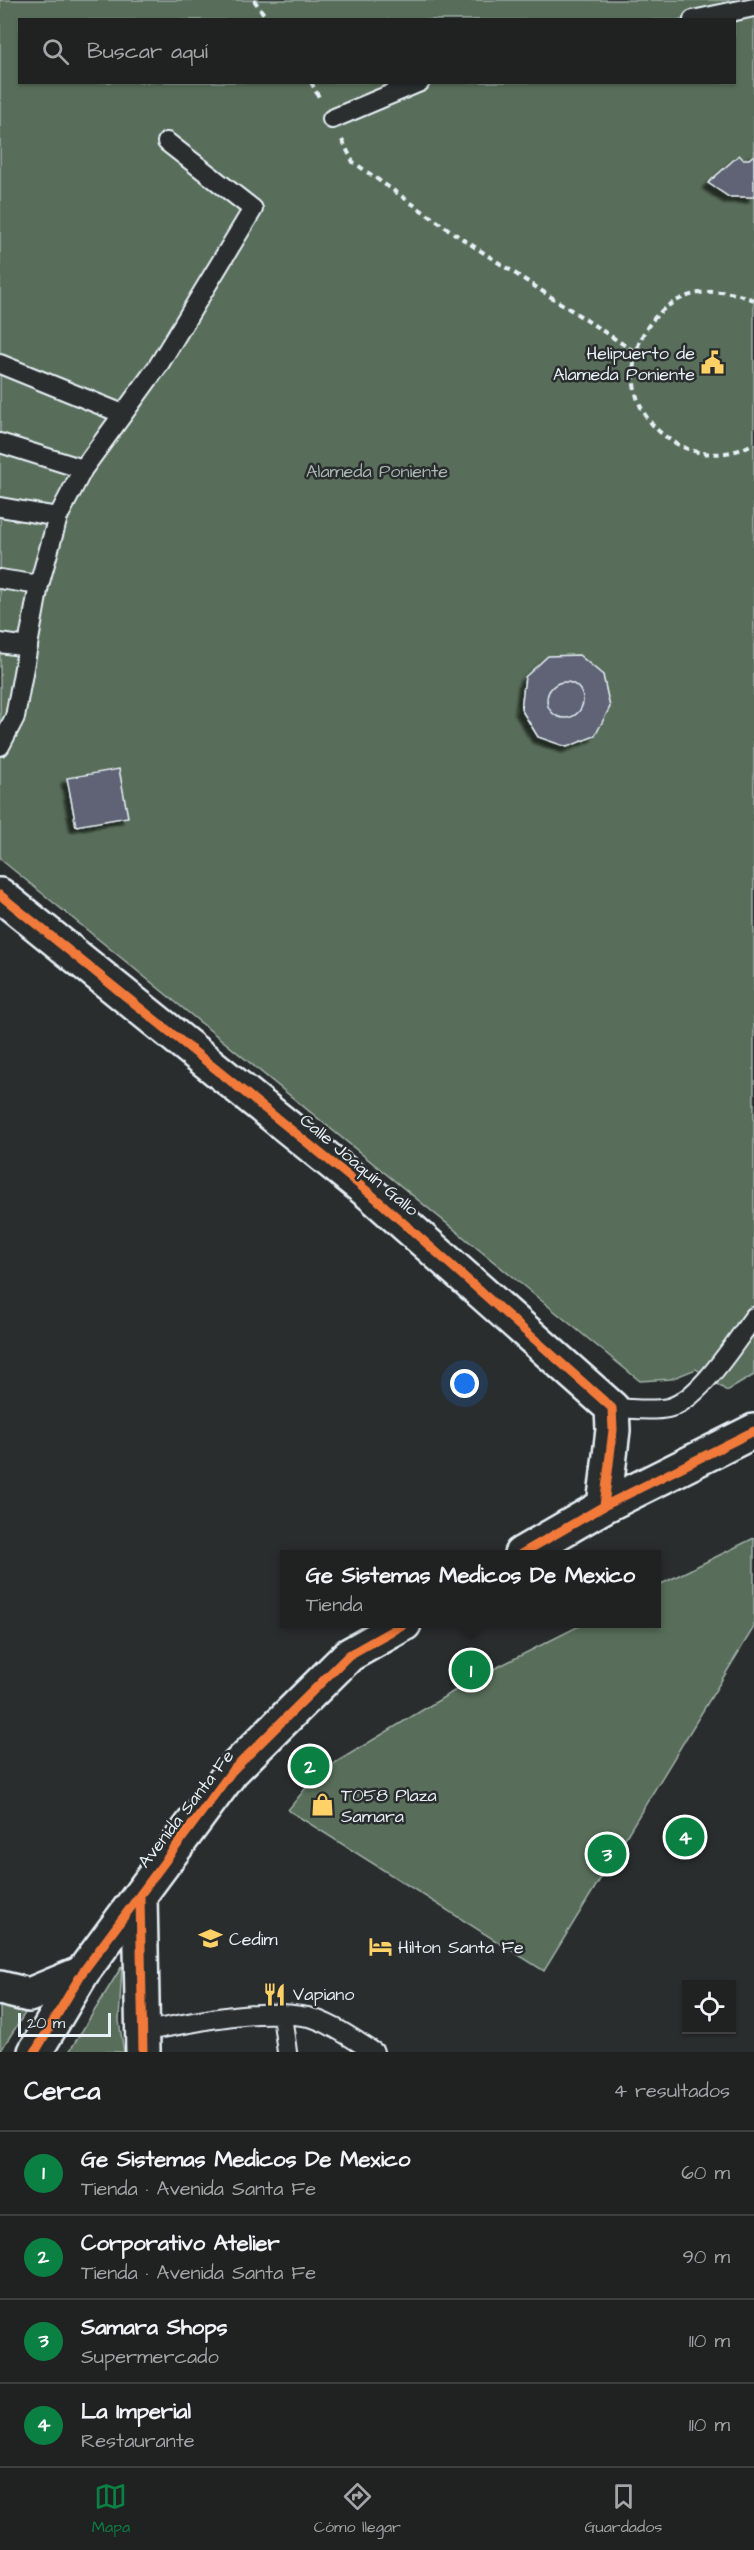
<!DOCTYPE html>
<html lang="es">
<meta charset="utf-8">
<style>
:root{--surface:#202222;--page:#282a2a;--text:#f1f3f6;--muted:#a2a4a5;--line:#3d3f40;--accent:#0b8043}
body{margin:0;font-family:"Architects Daughter",sans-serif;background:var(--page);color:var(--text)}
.controls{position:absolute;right:18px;bottom:18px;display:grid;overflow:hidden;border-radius:0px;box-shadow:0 2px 4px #0004}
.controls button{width:54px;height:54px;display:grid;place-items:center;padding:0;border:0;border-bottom:2px solid var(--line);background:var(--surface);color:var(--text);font:30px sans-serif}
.scale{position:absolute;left:18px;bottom:15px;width:93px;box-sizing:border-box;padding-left:6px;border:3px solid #e8f1f8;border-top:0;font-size:16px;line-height:21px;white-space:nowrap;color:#e8f1f8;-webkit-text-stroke:4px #2a2d2e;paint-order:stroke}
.you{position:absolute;left:465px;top:1384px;width:21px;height:21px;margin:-15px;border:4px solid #fff;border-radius:50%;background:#1a73e8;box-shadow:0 0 0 9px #1a73e833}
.badge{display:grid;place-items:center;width:39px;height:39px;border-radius:50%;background:var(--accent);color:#fff;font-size:20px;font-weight:700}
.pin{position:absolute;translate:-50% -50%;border:3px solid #fff;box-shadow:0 2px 6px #0006}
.popup{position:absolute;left:280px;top:1550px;width:381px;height:78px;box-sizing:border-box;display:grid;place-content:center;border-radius:0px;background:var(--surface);filter:drop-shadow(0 2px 4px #0005);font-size:20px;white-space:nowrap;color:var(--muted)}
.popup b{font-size:22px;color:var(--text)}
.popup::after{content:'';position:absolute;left:50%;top:100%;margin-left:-12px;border:12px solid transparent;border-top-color:var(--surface)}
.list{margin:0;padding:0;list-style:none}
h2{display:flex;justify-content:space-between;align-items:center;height:78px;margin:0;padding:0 24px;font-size:26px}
h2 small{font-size:20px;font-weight:400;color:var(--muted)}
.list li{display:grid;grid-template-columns:39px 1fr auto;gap:18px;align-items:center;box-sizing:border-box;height:84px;padding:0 24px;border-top:2px solid var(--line)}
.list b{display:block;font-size:22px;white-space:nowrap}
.list p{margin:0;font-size:20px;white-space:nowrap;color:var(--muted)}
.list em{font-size:20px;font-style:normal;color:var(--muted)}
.icon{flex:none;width:33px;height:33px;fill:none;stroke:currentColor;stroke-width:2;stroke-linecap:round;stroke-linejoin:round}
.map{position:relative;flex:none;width:754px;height:2052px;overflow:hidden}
.search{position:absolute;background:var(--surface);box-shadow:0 2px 4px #0004;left:18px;right:18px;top:18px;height:66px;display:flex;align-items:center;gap:15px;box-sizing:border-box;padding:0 21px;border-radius:0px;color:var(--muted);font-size:22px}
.sheet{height:414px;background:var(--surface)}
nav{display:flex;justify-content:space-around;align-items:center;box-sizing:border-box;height:84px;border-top:2px solid var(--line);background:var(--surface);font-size:16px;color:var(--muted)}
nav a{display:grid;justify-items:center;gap:3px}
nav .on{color:var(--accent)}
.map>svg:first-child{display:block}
.green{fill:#586e5a;stroke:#a0b0a9;stroke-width:1.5;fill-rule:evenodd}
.building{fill:#5f6375;stroke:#e8f1f8;stroke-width:1.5;filter:url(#shadow)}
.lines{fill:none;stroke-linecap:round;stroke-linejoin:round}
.lane-casing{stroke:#e8f1f8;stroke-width:22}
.street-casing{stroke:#e8f1f8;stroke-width:38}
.secondary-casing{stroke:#e8f1f8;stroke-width:38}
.path{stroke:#e8f1f8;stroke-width:4;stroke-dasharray:6 4.5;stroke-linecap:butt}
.lane{stroke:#2a2d2e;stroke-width:18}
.street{stroke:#2a2d2e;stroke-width:33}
.secondary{stroke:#2a2d2e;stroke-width:33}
.cycleway-casing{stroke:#2a2d2e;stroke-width:13}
.cycleway{stroke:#f17a3a;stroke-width:9}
.labels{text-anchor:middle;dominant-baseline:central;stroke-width:5;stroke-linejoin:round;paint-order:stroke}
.poi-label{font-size:18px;fill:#e8f1f8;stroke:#2a2d2e;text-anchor:start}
.park-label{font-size:18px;fill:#a7b6b1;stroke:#2a2d2e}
.street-label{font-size:18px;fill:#e8f1f8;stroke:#2a2d2e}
</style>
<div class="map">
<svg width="754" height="2052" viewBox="0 0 754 2052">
<defs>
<filter id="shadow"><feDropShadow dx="-5.5" dy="5.5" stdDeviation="1.5" flood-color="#0009"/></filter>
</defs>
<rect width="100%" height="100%" fill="#2a2d2e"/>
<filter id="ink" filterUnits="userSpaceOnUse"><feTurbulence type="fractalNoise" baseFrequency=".0167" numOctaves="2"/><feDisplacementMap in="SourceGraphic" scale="12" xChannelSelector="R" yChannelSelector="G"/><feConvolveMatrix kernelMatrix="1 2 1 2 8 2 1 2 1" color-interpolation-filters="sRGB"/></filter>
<g filter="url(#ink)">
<path class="green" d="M0,0H754V1375L727,1391L696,1369L671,1379L640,1381L0,859ZM20,20H734V82H20Z
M754,1538V1627L544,1971L288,1810L318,1773L474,1679L583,1624H657V1586Z
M122,1966L119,2021L124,2052H69Z
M0,2007L27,2010L0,2052Z"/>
<path class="building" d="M754,150V197H729L708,183L739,155L743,159H749L754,155Z
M579,655L603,675L610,707L595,736L567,747L538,737L521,709L525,677L548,656Z
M547 700a18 18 0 1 1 36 0a18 18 0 1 1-36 0Z
M119,769L128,817L76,826L67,778Z"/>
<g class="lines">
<defs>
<path id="lane" d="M693,20L754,7
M332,119L420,82
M0,364L123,414
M0,443L83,469
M0,507L58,517
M0,579L39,585
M0,643L28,647
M0,746L15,717L39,585L58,517L83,469L158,366L253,209L167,142
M612,1408C630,1408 650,1412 668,1408C699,1401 735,1342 754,1317
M282,2015L287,2052
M142,2032C196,2022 253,2007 308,2017C328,2021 356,2041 374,2052"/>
<path id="street" d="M140,1896L143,2052"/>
<path id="secondary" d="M0,895L372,1195L612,1408L613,1430L604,1506
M521,1554L604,1506L754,1431
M0,1988L29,1995L82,1973
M35,2052L82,1973L232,1771L349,1655L404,1624"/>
</defs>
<use href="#lane" class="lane-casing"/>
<use href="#street" class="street-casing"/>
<use href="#secondary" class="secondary-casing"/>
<path class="path" d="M254,0L268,20
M311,82L320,99
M342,140L353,162L458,236L635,352
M754,300C641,255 584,407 688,449C708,457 735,455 754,443"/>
<use href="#lane" class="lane"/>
<use href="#street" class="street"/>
<use href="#secondary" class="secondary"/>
<defs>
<path id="cycleway" d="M0,895L372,1195L612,1408L613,1430L604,1506
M521,1554L604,1506L754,1431
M140,1896L143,2052
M35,2052L82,1973L232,1771L349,1655L404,1624"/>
</defs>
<use href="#cycleway" class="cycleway-casing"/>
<use href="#cycleway" class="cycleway"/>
</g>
</g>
<defs>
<symbol id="civic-bare" viewBox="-9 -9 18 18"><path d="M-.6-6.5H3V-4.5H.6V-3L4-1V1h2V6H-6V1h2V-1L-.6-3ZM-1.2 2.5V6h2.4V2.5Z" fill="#ffd166" stroke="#2a2d2e" stroke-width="2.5" paint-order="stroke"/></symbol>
<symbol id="shop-bare" viewBox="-9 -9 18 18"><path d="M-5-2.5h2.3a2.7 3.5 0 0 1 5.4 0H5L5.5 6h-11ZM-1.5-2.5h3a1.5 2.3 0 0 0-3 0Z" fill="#ffd166" stroke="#2a2d2e" stroke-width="2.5" paint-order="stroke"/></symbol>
<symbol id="school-bare" viewBox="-9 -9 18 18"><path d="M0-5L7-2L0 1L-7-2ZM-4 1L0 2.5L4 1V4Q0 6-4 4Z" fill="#ffd166" stroke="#2a2d2e" stroke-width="2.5" paint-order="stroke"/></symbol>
<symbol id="hotel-bare" viewBox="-9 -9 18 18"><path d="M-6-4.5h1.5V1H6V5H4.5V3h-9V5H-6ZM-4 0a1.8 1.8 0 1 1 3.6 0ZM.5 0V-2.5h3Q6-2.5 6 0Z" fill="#ffd166" stroke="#2a2d2e" stroke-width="2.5" paint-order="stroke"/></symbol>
<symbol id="restaurant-bare" viewBox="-9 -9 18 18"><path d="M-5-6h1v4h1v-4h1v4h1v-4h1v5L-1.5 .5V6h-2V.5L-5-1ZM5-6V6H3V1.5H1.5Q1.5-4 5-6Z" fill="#ffd166" stroke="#2a2d2e" stroke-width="2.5" paint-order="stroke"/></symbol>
</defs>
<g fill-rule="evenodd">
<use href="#civic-bare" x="696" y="346" width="33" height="33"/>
<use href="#shop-bare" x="306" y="1788" width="33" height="33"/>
<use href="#school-bare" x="194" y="1922" width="33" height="33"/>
<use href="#hotel-bare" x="364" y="1930" width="33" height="33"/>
<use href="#restaurant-bare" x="258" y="1978" width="33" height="33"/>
</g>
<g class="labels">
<g class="poi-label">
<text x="695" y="353" text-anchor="end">Helipuerto de<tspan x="695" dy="21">Alameda Poniente</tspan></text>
<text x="341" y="1795">T058 Plaza<tspan x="341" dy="21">Samara</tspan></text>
<text x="229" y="1939">Cedim</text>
<text x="398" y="1947">Hilton Santa Fe</text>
<text x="293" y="1994">Vapiano</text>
</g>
<g class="park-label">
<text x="377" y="471">Alameda Poniente</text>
</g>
<g class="street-label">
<text transform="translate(359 1165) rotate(40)">Calle Joaquín Gallo</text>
<text transform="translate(186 1809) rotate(-52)">Avenida Santa Fe</text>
</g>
</g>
</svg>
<div class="controls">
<button><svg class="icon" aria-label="locate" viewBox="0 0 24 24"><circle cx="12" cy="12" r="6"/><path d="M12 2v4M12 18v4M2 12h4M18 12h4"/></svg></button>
</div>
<div class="scale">20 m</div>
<div class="you"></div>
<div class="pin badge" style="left:471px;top:1670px">1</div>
<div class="popup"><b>Ge Sistemas Medicos De Mexico</b>Tienda</div>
<div class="pin badge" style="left:310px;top:1766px">2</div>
<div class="pin badge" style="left:607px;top:1854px">3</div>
<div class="pin badge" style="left:685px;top:1837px">4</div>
<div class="search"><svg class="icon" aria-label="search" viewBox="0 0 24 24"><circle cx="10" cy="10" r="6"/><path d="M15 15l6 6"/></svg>Buscar aquí</div>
</div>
<section class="sheet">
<h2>Cerca<small>4 resultados</small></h2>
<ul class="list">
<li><span class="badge">1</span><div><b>Ge Sistemas Medicos De Mexico</b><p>Tienda · Avenida Santa Fe</p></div><em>60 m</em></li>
<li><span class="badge">2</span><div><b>Corporativo Atelier</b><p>Tienda · Avenida Santa Fe</p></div><em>90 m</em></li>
<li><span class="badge">3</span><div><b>Samara Shops</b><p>Supermercado</p></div><em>110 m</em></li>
<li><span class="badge">4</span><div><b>La Imperial</b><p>Restaurante</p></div><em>110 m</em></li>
</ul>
</section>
<nav>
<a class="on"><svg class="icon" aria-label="map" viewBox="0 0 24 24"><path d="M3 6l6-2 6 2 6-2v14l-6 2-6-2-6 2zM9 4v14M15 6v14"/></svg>Mapa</a>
<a><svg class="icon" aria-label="directions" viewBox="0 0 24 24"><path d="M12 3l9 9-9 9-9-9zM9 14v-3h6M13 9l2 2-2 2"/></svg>Cómo llegar</a>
<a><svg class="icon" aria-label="saved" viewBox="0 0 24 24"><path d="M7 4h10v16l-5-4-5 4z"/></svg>Guardados</a>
</nav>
